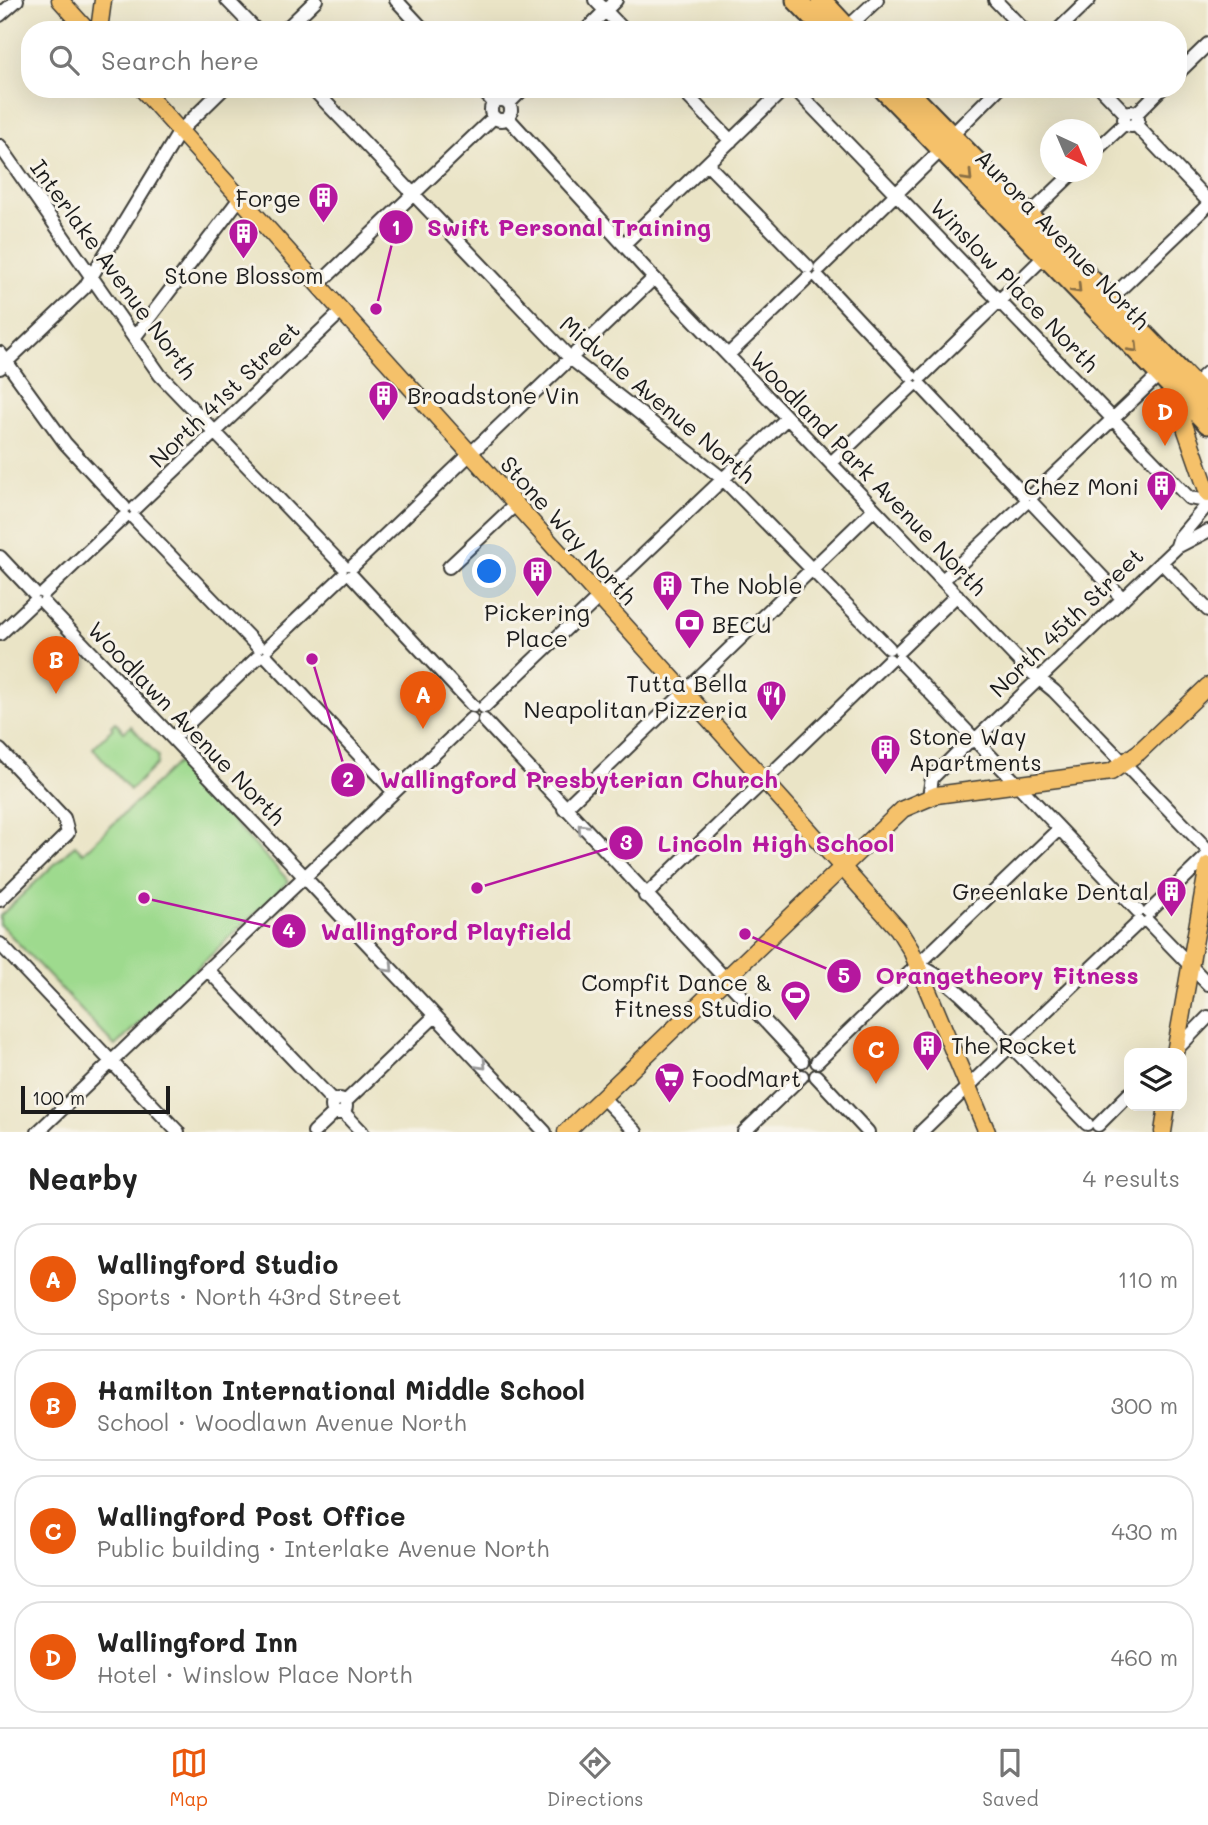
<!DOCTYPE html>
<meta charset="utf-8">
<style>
:root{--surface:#fff;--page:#f2f2f2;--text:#222;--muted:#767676;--line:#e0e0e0;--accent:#ea580c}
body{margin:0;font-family:Mali,sans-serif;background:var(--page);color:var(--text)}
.controls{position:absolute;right:21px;bottom:21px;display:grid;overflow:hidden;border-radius:14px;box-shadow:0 7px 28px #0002}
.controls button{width:63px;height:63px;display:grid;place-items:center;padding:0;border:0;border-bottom:2px solid var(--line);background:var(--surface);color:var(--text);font:35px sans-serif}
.compass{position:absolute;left:1040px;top:119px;width:63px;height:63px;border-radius:50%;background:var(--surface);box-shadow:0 7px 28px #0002;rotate:136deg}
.scale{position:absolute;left:21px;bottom:18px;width:149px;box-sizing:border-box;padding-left:7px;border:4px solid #1c1c1c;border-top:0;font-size:19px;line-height:24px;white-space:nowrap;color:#1c1c1c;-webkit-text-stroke:5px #f7f3e8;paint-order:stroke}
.you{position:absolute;left:490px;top:572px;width:24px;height:24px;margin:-18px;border:5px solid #fff;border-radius:50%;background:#1a73e8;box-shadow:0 0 0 10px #1a73e833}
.badge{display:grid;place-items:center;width:46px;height:46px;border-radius:50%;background:var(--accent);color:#fff;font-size:23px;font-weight:700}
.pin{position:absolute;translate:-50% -58px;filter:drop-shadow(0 2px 4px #0008)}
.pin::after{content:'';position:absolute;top:37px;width:24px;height:21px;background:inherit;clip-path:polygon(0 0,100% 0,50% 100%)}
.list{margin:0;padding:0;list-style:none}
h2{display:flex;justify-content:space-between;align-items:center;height:91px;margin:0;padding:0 28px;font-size:30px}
h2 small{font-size:23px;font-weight:400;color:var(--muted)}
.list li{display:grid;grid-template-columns:46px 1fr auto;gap:21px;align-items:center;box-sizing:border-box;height:112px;margin:0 14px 14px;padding:0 14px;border:2px solid var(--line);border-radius:28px}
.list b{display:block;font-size:26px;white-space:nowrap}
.list p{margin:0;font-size:23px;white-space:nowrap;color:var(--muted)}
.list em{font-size:23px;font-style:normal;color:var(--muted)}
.icon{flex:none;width:38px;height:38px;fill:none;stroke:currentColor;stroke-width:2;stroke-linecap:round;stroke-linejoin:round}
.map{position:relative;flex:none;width:1208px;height:1132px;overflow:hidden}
.search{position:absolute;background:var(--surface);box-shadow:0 7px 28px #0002;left:21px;right:21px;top:21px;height:77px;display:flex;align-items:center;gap:18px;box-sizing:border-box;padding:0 24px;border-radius:28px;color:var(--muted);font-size:26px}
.sheet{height:595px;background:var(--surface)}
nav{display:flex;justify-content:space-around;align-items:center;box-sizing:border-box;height:98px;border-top:2px solid var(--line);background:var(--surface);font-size:19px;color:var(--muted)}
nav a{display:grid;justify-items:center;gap:4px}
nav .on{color:var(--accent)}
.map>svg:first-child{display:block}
.green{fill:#9eda8e;stroke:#5d7b55;stroke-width:2}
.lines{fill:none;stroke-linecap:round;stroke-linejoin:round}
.minor-casing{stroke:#3b3a36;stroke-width:16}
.major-casing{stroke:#3b3a36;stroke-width:19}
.highway-casing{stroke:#3b3a36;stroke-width:23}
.minor{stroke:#fff;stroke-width:12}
.major{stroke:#f5c16b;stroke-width:16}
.highway{stroke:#f5c16b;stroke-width:19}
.oneway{stroke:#886e44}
.oneway2{stroke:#999}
.labels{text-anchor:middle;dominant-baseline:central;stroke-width:6;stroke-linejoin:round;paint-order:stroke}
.poi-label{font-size:23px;fill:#1c1c1c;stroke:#f7f3e8;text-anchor:start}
.street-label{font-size:23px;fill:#1c1c1c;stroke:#f7f3e8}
.leader{fill:none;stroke:#b5179e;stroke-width:2.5}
.callout-dot{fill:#b5179e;stroke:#f7f3e8;stroke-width:2.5}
.mark-label{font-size:21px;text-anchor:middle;font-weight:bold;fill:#fff}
.callout-label{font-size:24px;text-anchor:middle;font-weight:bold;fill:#b5179e;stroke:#f7f3e8;stroke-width:6;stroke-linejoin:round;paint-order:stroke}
</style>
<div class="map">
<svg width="1208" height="1132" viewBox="0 0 1208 1132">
<rect width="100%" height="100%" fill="#f7f3e8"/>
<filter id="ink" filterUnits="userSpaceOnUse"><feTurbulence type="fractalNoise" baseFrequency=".0143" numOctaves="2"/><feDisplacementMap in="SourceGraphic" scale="14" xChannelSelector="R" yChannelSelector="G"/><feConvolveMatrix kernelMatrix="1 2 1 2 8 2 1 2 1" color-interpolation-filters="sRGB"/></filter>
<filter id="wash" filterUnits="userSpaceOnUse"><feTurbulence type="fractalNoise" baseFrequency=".00686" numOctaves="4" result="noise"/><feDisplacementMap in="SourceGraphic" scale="28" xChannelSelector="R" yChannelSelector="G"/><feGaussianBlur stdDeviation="1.57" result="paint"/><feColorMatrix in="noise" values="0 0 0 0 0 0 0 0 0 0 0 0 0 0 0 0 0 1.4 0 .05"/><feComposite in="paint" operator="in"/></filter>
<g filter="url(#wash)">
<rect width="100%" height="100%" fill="#eae4c6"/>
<path class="green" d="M115,722L124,732L131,726L158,756L157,764L130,790L93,748L113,728L111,726Z
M177,763L289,881L115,1046L0,924V916L75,845L83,853Z"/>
</g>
<g filter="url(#ink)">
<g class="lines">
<defs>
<path id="minor" d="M227,0L256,30
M396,0L424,30
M595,0L624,30
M995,0L1024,30
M0,15L17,0
M847,28L877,0
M285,30L316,0
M586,30L616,0
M1058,30L1089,0
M1178,73L1208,44
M313,89L570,358L723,479L889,648
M481,89L494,103
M681,89L731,141
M795,89L1189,498L1208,501
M1102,89L1126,114
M491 110a10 10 0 1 1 20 0a10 10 0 1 1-20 0Z
M509,103L523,89
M1124 119a7 7 0 1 1 14 0a7 7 0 1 1-14 0Z
M1136,114L1161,89
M508,118L654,278L1025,667L1054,691L1208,850
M1135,124L1208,201
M951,136L998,89
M0,146L160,375L343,566
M1092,154L1125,123
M707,164L808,267
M1029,215L1074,172
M625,243L784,89
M820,268L942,149
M819,278L911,376
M318,285L494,117
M1110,299L1208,205
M134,338L240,198
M0,353L65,443L124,507
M728,355L808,278
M0,368L85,287L180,131L223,89
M922,376L1045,256
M1194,385L1208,372
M921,386L1024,495
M831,463L912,386
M1033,495L1160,374
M1033,504L1123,599
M135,508L342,311
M134,518L258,647
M1177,546L1180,537L1208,504
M0,557L34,593
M1161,562L1208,610
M353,566L654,278
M449,567L516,504
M352,576L473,706
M943,580L1024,504
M44,593L124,517
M44,603L301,873
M0,634L34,602
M268,647L343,576
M900,650L957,595
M267,657L394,792
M899,660L1138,911
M484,707L787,418
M484,720L802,1061
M173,738L258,657
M0,750L64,818L68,833L0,900
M929,797L932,778L967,743L975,740L1177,547L1208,531
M564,809L874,509
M309,873L471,719
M309,882L545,1132
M645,896L889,660
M1149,912L1208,855
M1148,922L1208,984
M0,944L178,1132
M917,965C953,979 979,1014 1006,1040
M208,970L334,1102
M1016,1040L1139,922
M1015,1050L1087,1124
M1174,1052L1208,1017
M817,1062L1059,829
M816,1076L868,1132
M602,1097L636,1132
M332 1106a7 7 0 1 1 14 0a7 7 0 1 1-14 0Z
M345,1102L435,1016
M343,1112L362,1132
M1098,1125L1129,1094
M38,1132L300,881
M314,1132L335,1112
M744,1132L802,1076
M921,1132L1006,1050"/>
<path id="major" d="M60,0L87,30
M99,30L103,0
M142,89L898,929L911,950L987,1132
M1171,387L1208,493
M1175,1053L1208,865
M566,1132L903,809L936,795L1111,772L1139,752L1208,686
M1163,1132L1167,1106"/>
<path id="highway" d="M796,0L825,30
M821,0L849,30
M883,89L1208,424
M906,89L1208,400"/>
</defs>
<use href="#minor" class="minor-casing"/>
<use href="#major" class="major-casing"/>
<use href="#highway" class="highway-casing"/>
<use href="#minor" class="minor"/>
<use href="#major" class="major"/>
<use href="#highway" class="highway"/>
</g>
<defs><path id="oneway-chevron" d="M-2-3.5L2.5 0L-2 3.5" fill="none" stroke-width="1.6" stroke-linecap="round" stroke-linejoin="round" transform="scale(1.75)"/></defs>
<g class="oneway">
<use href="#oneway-chevron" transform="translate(968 177) rotate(46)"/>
<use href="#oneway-chevron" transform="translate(1077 289) rotate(46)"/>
<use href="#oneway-chevron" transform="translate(1134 348) rotate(46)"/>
</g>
<g class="oneway2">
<use href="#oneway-chevron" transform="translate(582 828) rotate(-133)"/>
<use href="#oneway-chevron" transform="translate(389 968) rotate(47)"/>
<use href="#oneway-chevron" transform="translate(482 1065) rotate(47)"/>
</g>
</g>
<defs>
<symbol id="building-pin" viewBox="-11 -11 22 30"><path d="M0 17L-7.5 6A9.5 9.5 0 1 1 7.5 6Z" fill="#b5179e" stroke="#f7f3e8"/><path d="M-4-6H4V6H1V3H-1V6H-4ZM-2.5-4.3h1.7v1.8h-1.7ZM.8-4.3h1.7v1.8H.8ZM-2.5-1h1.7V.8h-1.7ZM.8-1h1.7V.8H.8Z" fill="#fff"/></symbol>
<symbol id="bank-pin" viewBox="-11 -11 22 30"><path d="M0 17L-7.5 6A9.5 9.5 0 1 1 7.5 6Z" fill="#b5179e" stroke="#f7f3e8"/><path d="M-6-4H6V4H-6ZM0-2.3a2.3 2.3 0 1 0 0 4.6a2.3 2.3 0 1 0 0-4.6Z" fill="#fff"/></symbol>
<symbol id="restaurant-pin" viewBox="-11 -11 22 30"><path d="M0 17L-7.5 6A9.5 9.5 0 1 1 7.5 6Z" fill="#b5179e" stroke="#f7f3e8"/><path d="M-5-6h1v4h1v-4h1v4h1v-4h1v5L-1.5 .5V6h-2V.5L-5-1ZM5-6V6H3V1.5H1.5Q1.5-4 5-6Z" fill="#fff"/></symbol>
<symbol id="stadium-pin" viewBox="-11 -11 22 30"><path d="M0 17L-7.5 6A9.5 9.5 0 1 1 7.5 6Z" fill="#b5179e" stroke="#f7f3e8"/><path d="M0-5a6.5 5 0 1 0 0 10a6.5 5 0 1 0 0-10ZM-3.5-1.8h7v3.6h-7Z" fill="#fff"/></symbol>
<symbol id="supermarket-pin" viewBox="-11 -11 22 30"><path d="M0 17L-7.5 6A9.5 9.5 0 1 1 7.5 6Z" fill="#b5179e" stroke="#f7f3e8"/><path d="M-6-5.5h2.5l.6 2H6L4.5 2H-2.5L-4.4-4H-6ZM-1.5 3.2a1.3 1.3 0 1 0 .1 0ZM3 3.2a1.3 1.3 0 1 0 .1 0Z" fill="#fff"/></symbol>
</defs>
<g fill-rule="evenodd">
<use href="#building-pin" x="306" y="180" width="35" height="47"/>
<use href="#building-pin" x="226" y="216" width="35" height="47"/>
<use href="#building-pin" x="366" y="378" width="35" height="47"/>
<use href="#building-pin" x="1144" y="468" width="35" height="47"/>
<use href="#building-pin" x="520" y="554" width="35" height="47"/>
<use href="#building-pin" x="650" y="568" width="35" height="47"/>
<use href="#bank-pin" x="672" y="606" width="35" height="47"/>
<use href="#restaurant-pin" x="754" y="678" width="35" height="47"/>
<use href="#building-pin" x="868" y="732" width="35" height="47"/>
<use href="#building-pin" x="1154" y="874" width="35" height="47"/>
<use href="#stadium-pin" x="778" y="978" width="35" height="47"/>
<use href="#building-pin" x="910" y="1028" width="35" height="47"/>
<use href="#supermarket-pin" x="652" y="1060" width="35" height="47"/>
</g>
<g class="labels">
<g class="poi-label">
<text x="301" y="198" text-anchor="end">Forge</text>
<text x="244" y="275" text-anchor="middle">Stone Blossom</text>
<text x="407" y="395">Broadstone Vin</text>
<text x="1139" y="486" text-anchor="end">Chez Moni</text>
<text x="690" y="585">The Noble</text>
<text x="537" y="612" text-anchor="middle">Pickering<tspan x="537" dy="26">Place</tspan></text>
<text x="712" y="624">BECU</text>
<text x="748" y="683" text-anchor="end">Tutta Bella<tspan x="748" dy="26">Neapolitan Pizzeria</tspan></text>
<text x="909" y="736">Stone Way<tspan x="909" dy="26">Apartments</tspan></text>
<text x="1149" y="891" text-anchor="end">Greenlake Dental</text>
<text x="772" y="982" text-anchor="end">Compfit Dance &amp;<tspan x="772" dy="26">Fitness Studio</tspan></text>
<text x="951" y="1045">The Rocket</text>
<text x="692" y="1078">FoodMart</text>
</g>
<g class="street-label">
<text transform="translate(1063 239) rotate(46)">Aurora Avenue North</text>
<text transform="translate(114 269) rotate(54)">Interlake Avenue North</text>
<text transform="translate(1015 285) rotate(46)">Winslow Place North</text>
<text transform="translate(224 394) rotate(-44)">North 41st Street</text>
<text transform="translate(658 399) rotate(40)">Midvale Avenue North</text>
<text transform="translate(869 473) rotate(46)">Woodland Park Avenue North</text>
<text transform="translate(569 530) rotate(48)">Stone Way North</text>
<text transform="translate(1066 622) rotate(-44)">North 45th Street</text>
<text transform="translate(187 723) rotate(46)">Woodlawn Avenue North</text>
</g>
</g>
<path class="leader" d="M376 309L396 227M312 659L348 780M477 888L626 843M144 898L289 931M745 934L844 976"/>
<g class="callout-dot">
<circle cx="376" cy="309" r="7"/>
<circle cx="312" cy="659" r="7"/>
<circle cx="477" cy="888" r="7"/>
<circle cx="144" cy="898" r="7"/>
<circle cx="745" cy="934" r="7"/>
<circle cx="396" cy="227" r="18"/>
<circle cx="348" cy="780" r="18"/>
<circle cx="626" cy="843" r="18"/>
<circle cx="289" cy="931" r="18"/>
<circle cx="844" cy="976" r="18"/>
</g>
<g class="mark-label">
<text x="396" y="235">1</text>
<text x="348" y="787">2</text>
<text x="626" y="850">3</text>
<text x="289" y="938">4</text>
<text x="844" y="983">5</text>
</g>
<g class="callout-label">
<text x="569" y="236">Swift Personal Training</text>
<text x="579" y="788">Wallingford Presbyterian Church</text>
<text x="776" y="852">Lincoln High School</text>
<text x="446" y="940">Wallingford Playfield</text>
<text x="1007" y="984">Orangetheory Fitness</text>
</g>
</svg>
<div class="controls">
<button><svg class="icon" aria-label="layers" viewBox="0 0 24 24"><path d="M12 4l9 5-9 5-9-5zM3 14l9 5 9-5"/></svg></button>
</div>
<svg class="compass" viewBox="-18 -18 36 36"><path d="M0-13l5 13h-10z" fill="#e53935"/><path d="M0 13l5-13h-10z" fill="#767676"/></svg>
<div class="scale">100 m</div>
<div class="you"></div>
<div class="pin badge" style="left:423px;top:729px">A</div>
<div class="pin badge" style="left:56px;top:694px">B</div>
<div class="pin badge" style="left:876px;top:1084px">C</div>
<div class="pin badge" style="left:1165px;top:446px">D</div>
<div class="search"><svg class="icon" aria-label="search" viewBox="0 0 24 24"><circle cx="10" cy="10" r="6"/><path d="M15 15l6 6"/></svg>Search here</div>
</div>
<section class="sheet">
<h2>Nearby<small>4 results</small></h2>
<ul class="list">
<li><span class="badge">A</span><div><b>Wallingford Studio</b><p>Sports · North 43rd Street</p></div><em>110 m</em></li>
<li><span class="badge">B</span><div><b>Hamilton International Middle School</b><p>School · Woodlawn Avenue North</p></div><em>300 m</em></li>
<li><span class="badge">C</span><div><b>Wallingford Post Office</b><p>Public building · Interlake Avenue North</p></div><em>430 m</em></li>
<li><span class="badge">D</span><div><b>Wallingford Inn</b><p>Hotel · Winslow Place North</p></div><em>460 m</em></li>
</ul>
</section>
<nav>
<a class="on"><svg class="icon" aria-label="map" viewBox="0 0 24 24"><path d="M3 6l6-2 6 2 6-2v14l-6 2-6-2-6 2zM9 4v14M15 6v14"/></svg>Map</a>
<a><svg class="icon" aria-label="directions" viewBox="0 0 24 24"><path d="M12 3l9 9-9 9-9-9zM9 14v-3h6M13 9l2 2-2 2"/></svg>Directions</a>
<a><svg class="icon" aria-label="saved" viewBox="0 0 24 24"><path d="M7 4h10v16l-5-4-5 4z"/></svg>Saved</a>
</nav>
